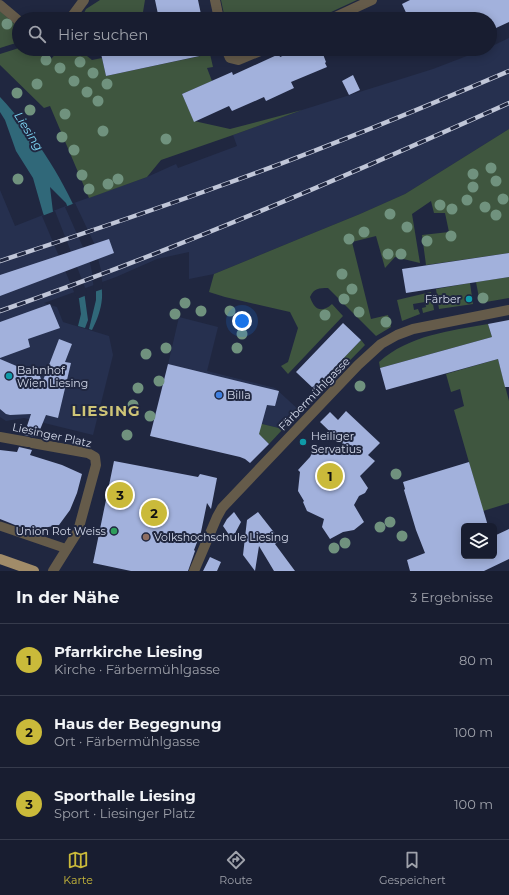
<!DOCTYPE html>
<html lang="de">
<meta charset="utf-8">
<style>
:root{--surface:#181d30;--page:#212638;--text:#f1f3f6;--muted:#9fa2ab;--line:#363b4c;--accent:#caba3a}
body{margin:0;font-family:Montserrat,sans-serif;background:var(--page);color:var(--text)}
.controls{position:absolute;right:12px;bottom:12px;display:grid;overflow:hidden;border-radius:6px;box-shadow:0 2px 10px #0003}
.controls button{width:36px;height:36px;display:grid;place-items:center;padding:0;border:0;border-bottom:1px solid var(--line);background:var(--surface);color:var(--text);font:20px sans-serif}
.you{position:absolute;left:242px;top:321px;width:14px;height:14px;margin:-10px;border:3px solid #fff;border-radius:50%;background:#1a73e8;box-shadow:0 0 0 6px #1a73e833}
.badge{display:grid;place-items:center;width:26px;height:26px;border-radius:50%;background:var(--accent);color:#111;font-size:13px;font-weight:700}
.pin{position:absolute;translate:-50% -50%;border:2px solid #fff;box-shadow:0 1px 4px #0006}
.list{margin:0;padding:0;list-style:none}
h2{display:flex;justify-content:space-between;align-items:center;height:52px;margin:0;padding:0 16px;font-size:17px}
h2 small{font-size:13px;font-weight:400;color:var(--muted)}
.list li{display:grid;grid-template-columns:26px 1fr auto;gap:12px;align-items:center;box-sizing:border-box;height:72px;padding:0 16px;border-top:1px solid var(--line)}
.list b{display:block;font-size:15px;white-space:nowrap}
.list p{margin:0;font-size:13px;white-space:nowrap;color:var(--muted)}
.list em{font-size:13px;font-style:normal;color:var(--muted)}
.icon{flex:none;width:22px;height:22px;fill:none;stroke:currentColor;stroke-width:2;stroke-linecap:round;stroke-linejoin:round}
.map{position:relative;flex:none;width:509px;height:571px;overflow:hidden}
.search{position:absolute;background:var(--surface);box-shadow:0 2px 10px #0003;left:12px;right:12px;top:12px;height:44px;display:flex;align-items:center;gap:10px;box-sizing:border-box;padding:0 14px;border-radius:22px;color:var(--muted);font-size:15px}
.sheet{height:268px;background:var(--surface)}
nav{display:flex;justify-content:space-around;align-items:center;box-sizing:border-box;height:56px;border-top:1px solid var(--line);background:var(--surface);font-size:11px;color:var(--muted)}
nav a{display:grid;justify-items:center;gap:2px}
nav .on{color:var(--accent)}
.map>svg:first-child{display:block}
.built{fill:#26304f}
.green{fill:#3f563f}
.water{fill:#306879}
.pier{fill:#202740}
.building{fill:#a2b1dc}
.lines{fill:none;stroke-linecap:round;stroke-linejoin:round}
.service{stroke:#655b4a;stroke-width:9}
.pedestrian{stroke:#655b4a;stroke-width:10}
.minor{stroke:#655b4a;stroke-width:10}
.primary{stroke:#a18c69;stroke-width:10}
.rail-casing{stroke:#c0c6d8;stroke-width:4.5}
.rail{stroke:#202740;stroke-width:3;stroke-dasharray:9;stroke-linecap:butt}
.tree{fill:#70927e}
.culture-dot{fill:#0f9aa8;stroke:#202740;stroke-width:1.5}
.shop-dot{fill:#3f7fe0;stroke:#202740;stroke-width:1.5}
.leisure-dot{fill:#2e9e5b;stroke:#202740;stroke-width:1.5}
.education-dot{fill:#8d6e63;stroke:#202740;stroke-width:1.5}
.labels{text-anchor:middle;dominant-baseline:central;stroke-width:4;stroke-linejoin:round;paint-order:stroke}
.poi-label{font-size:11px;fill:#d2d8e9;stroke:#202740;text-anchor:start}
.street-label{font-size:11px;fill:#d2d8e9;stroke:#202740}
.water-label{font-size:12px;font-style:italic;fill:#7fd8f6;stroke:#202740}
.district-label{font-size:15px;font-weight:bold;letter-spacing:1px;fill:#cfc577;stroke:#202740}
</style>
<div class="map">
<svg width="509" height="571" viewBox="0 0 509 571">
<rect width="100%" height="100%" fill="#202740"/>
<path class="built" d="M509,38V129L405,194L360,214L306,236L214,274L189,279V252L157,259L116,277L44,303L57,307L63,322L109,336L113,355L93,435L24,418L6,421L0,417V190L15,226L71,204L147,177L176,164L178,168L237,146L233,135L302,110L433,69L485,49H490V47Z
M179,317L218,327L207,371L275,388L300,411L283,429L160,399Z"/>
<path class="green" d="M100,0H145L143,12L111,19H81L86,9Z
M221,0H357L316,19H225Z
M0,11L19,28V42L0,48Z
M19,48V49H39L51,59L60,49H82V52L92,60L102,58L106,76L210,54L213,67L207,68L212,81L182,94L194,121L230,129L302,110L233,135L161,160L147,177L89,198L50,106L44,108L0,65V54Z
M509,129V253L426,265L422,235L449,232L445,213H434L431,201L412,214L420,263L395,257L385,268L376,236L352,242L371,319L388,315L391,327L376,336L328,288C319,288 314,288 310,297C314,309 321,314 332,304L343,316L288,374L281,366L288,362L298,328L290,312L225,297L209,292L214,274L306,236L360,214L405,194Z
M509,277V298L480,303L476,282Z
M470,283L473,304L439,309L436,289Z
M431,292L434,310L423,313L422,308L426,307L425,302L413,304L414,310L418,309L420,314L402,321L397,300Z
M488,324L492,337L380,368L379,362C409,335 450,331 488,324Z
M361,340L365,345L318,393L314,389Z
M498,359L509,401V503L483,511L454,410L464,406L460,389L451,392L446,374Z
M160,399L283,429L269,444L262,437Z"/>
<path class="water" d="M0,97C35,135 59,172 80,219C92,244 103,270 102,298C101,310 97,320 92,330L89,329L96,300V287L94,271L66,203L50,187L53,212L84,291L87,313L88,320L85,328L78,326L81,314L79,299L43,213L33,178L16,151L5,120L0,112Z"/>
<path class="pier" d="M75,203L94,243L101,270L103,289L94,292L92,272L90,263L65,207Z
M55,211L86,290L87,295L77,299L42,216Z"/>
<path class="building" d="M155,0H198L202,19H159Z
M410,0H509V22L496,28L491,19H409L402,4Z
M100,49H208L209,54L106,76Z
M299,49H321L326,62L325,63L327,67L291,82L294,88L266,101L264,97L232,111L229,106L194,122L182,94L232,72L233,75L279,54L280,57Z
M353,75L360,90L349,95L342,81Z
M109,239L114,253L0,296V275Z
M509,253V277L406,293L402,269Z
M50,304L60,328L28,339L30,347L0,358V322Z
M509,320V387H505L498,359L386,390L380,368L492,337L488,324Z
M343,323L361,340L314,389L296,372Z
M59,339L72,344L65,362L71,363L58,418L46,415L37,437L24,435L31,414L10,415L6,414L0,409V359L40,376L42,383Z
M168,364L279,391L275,406L267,405L259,434L269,444L250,463L245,459L240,457L150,436Z
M346,411L380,443L368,455L375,461L360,476L368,488L365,493L359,496L354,505L364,522L354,530L343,532L330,539L322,527L324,519L307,511L303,502L304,501L298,491L300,472L298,470L310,457L313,451L318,453L346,447L320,422L330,412L338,420Z
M19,447L32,450L30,455L62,465L82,474L77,493L70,510L59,525L43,528H32L20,527L0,519V450L17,452Z
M114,461L198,477L200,474L217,478L211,509L207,503L201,532L194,550L195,551L188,571H131L93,563Z
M469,462L488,526H464V556H494V536L509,529V559L484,571H410L407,560L425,553L416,530L404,490L405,489L403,482Z
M234,512L241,522L232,539L223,526L227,519Z
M258,512L280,540L275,544L295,571H274L259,546L255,571L243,555L247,520Z
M210,557L221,562L217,571H203Z"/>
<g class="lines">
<path class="service" d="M0,526L67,549"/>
<path class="pedestrian" d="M0,5L19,21
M70,19L84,0"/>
<path class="minor" d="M215,0L219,19
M331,19L372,0
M226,49L230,58L238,60L265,49
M0,437L28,442
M32,443L88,453L95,457L96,465L78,531L53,571
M194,571L217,517L222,508L358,365L381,344L397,335L413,329L509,310"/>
<path class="primary" d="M0,559L34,571"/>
<defs>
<path id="rail" d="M0,261C73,237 145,213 217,187C316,152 413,112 509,71
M0,311C173,251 342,178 509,103"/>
</defs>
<use href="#rail" class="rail-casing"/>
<use href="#rail" class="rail"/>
</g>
<g class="tree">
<circle cx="7" cy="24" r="5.5"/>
<circle cx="46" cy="60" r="5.5"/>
<circle cx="80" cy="62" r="5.5"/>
<circle cx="60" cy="68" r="5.5"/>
<circle cx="93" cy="73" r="5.5"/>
<circle cx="74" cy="81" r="5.5"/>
<circle cx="37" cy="84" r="5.5"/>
<circle cx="107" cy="84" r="5.5"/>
<circle cx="87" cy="92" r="5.5"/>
<circle cx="17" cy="93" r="5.5"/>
<circle cx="98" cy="101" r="5.5"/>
<circle cx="30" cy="110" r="5.5"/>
<circle cx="65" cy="114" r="5.5"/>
<circle cx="103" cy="131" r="5.5"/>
<circle cx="62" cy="137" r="5.5"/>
<circle cx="166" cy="139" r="5.5"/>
<circle cx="74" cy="150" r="5.5"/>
<circle cx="491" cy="168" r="5.5"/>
<circle cx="473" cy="174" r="5.5"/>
<circle cx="82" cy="175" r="5.5"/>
<circle cx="18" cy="179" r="5.5"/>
<circle cx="118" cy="179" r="5.5"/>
<circle cx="496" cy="181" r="5.5"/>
<circle cx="108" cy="184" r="5.5"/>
<circle cx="473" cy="187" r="5.5"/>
<circle cx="89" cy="189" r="5.5"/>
<circle cx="503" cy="199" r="5.5"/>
<circle cx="467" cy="200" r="5.5"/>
<circle cx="440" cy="205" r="5.5"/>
<circle cx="485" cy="207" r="5.5"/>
<circle cx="452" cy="209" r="5.5"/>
<circle cx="390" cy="214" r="5.5"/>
<circle cx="496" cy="215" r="5.5"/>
<circle cx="407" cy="227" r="5.5"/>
<circle cx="364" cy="232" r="5.5"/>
<circle cx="451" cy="236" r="5.5"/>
<circle cx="349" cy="239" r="5.5"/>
<circle cx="427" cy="241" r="5.5"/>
<circle cx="388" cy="254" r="5.5"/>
<circle cx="401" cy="254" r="5.5"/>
<circle cx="342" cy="274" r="5.5"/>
<circle cx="352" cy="289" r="5.5"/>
<circle cx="483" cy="298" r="5.5"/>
<circle cx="344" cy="299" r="5.5"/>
<circle cx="185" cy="303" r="5.5"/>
<circle cx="201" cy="311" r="5.5"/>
<circle cx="230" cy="311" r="5.5"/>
<circle cx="359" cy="312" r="5.5"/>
<circle cx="175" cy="314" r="5.5"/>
<circle cx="325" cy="315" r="5.5"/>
<circle cx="386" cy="322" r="5.5"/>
<circle cx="242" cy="334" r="5.5"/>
<circle cx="166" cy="348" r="5.5"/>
<circle cx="237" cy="348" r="5.5"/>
<circle cx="146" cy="354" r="5.5"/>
<circle cx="159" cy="381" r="5.5"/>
<circle cx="360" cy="386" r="5.5"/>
<circle cx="138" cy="388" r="5.5"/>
<circle cx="133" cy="405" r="5.5"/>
<circle cx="150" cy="416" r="5.5"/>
<circle cx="127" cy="435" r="5.5"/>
<circle cx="396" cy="474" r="5.5"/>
<circle cx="390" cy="522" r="5.5"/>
<circle cx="380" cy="527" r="5.5"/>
<circle cx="402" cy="536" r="5.5"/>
<circle cx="345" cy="543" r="5.5"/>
<circle cx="334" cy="548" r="5.5"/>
</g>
<g class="culture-dot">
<circle cx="469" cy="299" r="4"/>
<circle cx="9" cy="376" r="4"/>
<circle cx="303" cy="442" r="4"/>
</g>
<circle class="shop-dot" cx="219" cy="395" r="4"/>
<circle class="leisure-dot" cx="114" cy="531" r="4"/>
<circle class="education-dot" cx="146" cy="537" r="4"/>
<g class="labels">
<g class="poi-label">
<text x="461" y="299" text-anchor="end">Färber</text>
<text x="17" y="370">Bahnhof<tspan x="17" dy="13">Wien Liesing</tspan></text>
<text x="227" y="395">Billa</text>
<text x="311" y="436">Heiliger<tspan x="311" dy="13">Servatius</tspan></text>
<text x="106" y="531" text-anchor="end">Union Rot Weiss</text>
<text x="154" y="537">Volkshochschule Liesing</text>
</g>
<g class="street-label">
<text transform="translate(314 394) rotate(-46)">Färbermühlgasse</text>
<text transform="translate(52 435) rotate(12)">Liesinger Platz</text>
</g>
<g class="water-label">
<text transform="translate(29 131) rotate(58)">Liesing</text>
</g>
<g class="district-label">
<text x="106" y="410">LIESING</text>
</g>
</g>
</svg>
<div class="controls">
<button><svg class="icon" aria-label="layers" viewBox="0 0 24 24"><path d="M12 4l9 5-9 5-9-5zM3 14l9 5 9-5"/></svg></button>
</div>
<div class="you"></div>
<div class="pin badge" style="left:330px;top:476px">1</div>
<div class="pin badge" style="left:154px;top:513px">2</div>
<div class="pin badge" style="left:120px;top:495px">3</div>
<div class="search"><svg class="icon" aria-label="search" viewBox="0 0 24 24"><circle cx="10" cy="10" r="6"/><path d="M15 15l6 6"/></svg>Hier suchen</div>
</div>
<section class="sheet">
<h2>In der Nähe<small>3 Ergebnisse</small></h2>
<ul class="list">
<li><span class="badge">1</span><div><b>Pfarrkirche Liesing</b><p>Kirche · Färbermühlgasse</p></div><em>80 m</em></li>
<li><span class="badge">2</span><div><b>Haus der Begegnung</b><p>Ort · Färbermühlgasse</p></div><em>100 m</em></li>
<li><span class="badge">3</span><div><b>Sporthalle Liesing</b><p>Sport · Liesinger Platz</p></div><em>100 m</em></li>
</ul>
</section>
<nav>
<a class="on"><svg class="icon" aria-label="map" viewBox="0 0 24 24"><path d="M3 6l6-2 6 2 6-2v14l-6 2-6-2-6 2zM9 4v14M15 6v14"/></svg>Karte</a>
<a><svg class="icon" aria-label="directions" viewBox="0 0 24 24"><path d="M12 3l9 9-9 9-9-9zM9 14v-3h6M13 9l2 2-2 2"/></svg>Route</a>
<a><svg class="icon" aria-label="saved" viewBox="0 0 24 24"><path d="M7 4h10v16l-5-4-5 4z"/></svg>Gespeichert</a>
</nav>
